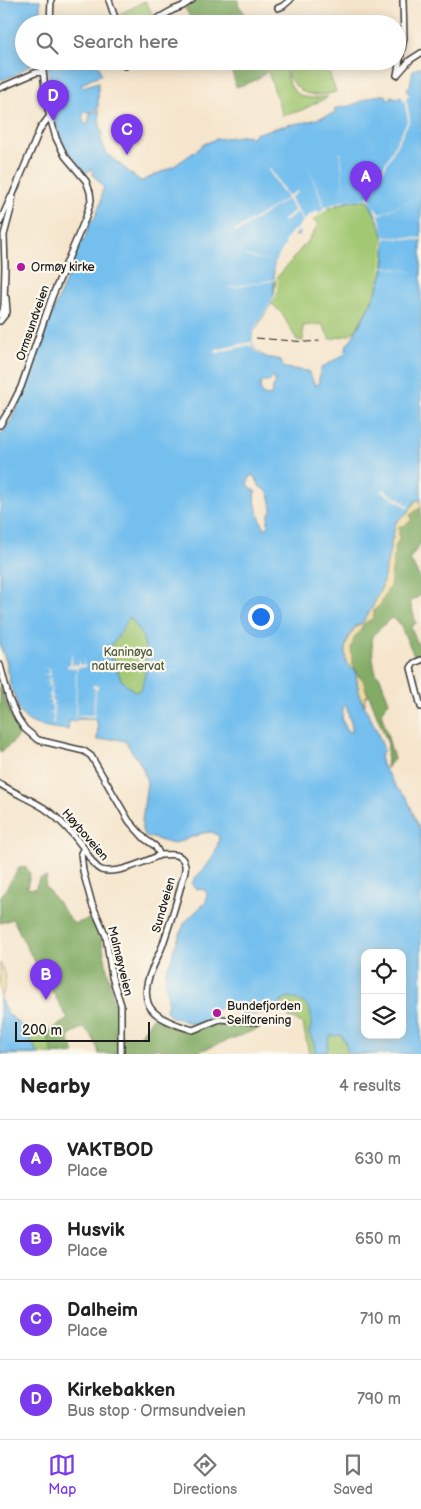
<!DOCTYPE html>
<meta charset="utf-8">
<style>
:root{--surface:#fff;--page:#f2f2f2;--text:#222;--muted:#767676;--line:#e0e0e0;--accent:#7c3aed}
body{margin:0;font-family:"Balsamiq Sans",sans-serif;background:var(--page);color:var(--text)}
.controls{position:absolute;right:15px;bottom:15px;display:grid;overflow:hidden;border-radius:10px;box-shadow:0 2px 12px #0003}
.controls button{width:45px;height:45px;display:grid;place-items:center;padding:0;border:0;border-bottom:1px solid var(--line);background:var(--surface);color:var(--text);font:25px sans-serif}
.scale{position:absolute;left:15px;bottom:12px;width:135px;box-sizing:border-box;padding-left:5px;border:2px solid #1c1c1c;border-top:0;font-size:14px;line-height:18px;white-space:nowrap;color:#1c1c1c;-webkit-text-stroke:4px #fbf7ec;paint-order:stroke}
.you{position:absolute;left:260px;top:616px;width:18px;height:18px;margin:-12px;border:4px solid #fff;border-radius:50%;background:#1a73e8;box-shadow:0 0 0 8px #1a73e833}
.badge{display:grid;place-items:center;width:32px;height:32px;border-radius:50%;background:var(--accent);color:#fff;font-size:16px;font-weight:700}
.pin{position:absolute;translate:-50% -41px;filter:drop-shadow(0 1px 2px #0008)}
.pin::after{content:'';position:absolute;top:26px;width:18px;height:15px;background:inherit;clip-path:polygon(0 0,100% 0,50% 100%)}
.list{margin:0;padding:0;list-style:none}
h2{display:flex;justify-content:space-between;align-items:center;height:65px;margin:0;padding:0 20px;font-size:21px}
h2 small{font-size:16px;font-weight:400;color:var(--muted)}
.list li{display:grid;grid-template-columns:32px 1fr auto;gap:15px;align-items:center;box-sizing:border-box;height:80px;padding:0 20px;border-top:1px solid var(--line)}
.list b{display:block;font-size:19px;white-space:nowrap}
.list p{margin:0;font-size:16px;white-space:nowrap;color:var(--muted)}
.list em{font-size:16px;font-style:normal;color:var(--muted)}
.icon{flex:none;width:28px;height:28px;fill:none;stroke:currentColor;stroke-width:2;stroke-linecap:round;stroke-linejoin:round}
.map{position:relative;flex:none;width:421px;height:1054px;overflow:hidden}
.search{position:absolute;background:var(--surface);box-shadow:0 2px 12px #0003;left:15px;right:15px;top:15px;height:55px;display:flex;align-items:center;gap:12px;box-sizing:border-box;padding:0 18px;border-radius:28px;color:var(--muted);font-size:19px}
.sheet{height:385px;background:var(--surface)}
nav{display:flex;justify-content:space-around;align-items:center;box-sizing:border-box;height:70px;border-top:1px solid var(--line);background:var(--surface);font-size:14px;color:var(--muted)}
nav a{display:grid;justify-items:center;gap:2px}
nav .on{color:var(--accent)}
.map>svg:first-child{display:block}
.green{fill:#a3c873;stroke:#607248}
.forest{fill:#82ac65;stroke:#4f6440}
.sand{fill:#eeda9e;stroke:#857b5d}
.water{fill:#75bfee;stroke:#486e85;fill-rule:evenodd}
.pier{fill:#f5e5cc}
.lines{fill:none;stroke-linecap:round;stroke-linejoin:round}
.street-casing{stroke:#3d3a36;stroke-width:8}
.street{stroke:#fff;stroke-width:5}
.rail{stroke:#1c1c1c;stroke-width:1;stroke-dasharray:8 4;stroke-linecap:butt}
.poi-dot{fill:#b5179e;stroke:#fbf7ec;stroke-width:2}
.labels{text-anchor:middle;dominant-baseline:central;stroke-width:4.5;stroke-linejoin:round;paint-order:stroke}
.poi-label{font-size:12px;fill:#1c1c1c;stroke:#fbf7ec;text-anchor:start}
.street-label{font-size:12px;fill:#1c1c1c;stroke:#fbf7ec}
.park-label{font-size:12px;fill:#4b583a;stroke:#fbf7ec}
</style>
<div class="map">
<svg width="421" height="1054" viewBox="0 0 421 1054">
<rect width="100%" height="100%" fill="#fbf7ec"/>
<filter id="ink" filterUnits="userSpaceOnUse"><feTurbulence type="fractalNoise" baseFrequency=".02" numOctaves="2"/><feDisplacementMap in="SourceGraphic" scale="10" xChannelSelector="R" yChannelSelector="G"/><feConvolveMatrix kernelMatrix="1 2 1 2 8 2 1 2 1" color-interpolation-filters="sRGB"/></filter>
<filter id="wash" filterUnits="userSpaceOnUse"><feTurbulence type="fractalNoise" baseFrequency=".0096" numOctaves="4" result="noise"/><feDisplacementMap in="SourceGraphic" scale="20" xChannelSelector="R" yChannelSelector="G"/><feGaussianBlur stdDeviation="1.12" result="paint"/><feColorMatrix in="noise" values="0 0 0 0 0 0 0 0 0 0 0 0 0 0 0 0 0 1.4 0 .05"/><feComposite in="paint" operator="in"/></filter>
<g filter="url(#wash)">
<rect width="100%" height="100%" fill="#f5e5cc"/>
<path class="green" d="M145,1L155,18L144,24H122L118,15Z
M277,61H287C283,74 290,93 305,97C312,99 321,97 328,97L302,110L283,116L268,71L278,67Z
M289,61C301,61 312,61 325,61L336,92C313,98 301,96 288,76Z
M362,199L367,200C371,206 378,213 380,219C396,263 376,293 356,330L349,335L330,339L322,324L303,326V341L297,340L281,312L272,304C277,293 271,279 282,272L313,234L318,224L313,220C326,207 344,201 362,199Z
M98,604L163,607L147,726L91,627Z
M264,973L365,1035L379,1054H309L303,1024L289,1017L288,1010L285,1011L282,1003Z
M27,1029L44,1035L63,1054H0V1037Z"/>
<path class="forest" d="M194,0H239L238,4L245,14L249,24H194L185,8Z
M227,61H264L267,71C261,80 246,84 236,87L232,71Z
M419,507H421V543L410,559L421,580V595L410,602L416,623L411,627L421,652L414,655L398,621L391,618L372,636L373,660L376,673L380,677L389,702L381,712L394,759L386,769L388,744L369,695L352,662L351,648L355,636L360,632L363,624L373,618L374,610L380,605L390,586L395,546L399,539V526Z
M0,681L2,693L13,721L23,730L12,743L0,753Z
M26,867L30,874L27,888L35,889L39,879L47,877L45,886L74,924L94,917C103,937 104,957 109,978C113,1000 118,1015 117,1037H139L153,1017L180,1030L190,1032L199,1030L214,1023L258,1026V1029L192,1054H176L154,1048L151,1054H99C97,1044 92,1033 83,1028L70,1034L69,1041L75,1054H53L46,1033L68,1019L27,948L13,919L0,923V898L19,868Z"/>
<path class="sand" d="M416,500L421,501V507L410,515L412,520L403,526H399V539L395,547L390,586L380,605L374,610L373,618L363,624L360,632L355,636L351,648L352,662L357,675L363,680L368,696L365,697V705L359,695L355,671L346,663L344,655L346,643L356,626L362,623L372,608L382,586L394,527L398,519L409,511Z
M0,963C6,976 8,985 0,998Z"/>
<path class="water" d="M0,0H40V14L45,20L46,24H24V61H33V63L15,75L2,80L0,79Z
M46,61H95L99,66L101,75L89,79L88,81L81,84L83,87L98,82V109L89,112L86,111C81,116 83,120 85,125L88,124L90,113L99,111L100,128L103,135L100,137L107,154L139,180L142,181L174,166L200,148L202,145L216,139L249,135L250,138L253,137L254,134L287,125L307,122L335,113L334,109C339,107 344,107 349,106C361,102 372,94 386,95L387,99H391V96H393L395,99L403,96L406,97L409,96L407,88L410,86L413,70L421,67V501L416,500L409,511L396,522L382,586L372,608L362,623L356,626L348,638L345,649L346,663L355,671L360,697L376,729L384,750L380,756L382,765L397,788L407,798L421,833V1054H348L346,1045L341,1035L330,1036L328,1042V1049L321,1053H315L314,1044L309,1033C315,1012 310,1002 288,997L280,1003L281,1010L279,1012H274L272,1014L262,1012L251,1015L235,1011L224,1005L218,1009L212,1011L213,1017L197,1024L190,1023L170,1016L166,1010L168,1004V998L165,980L166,970L172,958L173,951L185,922L206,902L207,894L205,890L197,889L192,885C194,876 199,875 204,869C211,861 219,847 219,836L212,832L203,833L173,844L146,836L142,831V821L147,782L142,766L125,741L117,739L97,740L98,725L95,719H77L75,722L69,721L68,730C50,727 26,728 18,708C16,704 17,701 15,697C12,691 8,681 10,675L7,672V663L0,646V436L10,422L24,395L50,319L74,261L76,250L85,238L91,220H94L101,202L102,192L104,188L92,173L93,172L92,169L86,173C64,149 61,143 53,112L55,111L47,63ZM367,200C403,257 379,288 351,340L347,344L345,354L321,368L318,385H315L308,371L285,368L282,365L281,360L266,357L255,350L252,340L253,333L274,299V265L277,258L294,236L299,235C301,232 302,228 305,225C320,208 345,200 367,200ZM274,376L275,382L271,395L267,396L262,394C261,389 258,386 263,381L269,382ZM251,475L256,478L260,487C270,490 271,500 272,510L269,514L267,528L265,529C259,519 255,504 254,493L256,492L247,484ZM129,617C149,638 149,659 142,687L141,690L135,692L122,681L108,649L118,637ZM346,705L352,727V732H348L342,720L343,708ZM365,953H402V1035H365Z
M0,998C6,1017 16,1019 29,1032L26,1034L39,1054H0Z"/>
<path class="pier" d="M404,94H409V96L406,98L410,120L369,198L379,214L421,196L379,215L385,237L421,238V240L385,238L382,266L421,273L382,267L379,280L381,269L384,234L373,205L366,199H361L349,200L330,207L307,225L301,233L298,231L276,262L275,268L278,280L276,296L259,321L254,332L253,342L255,350L259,353L276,356L259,354L254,350L252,344L251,345V348L249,345L217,353V356L215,348L216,350L250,342L252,343L253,333L257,323L274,297L277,280L230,288V287L277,279L274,269L275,262L245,256V255L275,262L286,243L284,242L294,229L296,230L303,221L297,212L284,222L283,220L295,210L287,199L236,233L235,231L287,198L268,170L270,169L288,196L297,191L298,192L290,198L304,220L311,213L312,214L317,210L319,213L324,208L307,163L325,207L345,200L340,153H341L345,200L367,198L408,120L404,99H402V96Z
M385,485L383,490L385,491L388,487L386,491L390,494L393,490L390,494L394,497L398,492L395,497L399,499L402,495L400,500L403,502L407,498L404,503L408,505L411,501L408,506L411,509L407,507L404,511L406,506L403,504L399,508L402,504L399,501L395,506L398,501L394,499L391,503L393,498L390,496L386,501L389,496L384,493L381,498L384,493L382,492L379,496Z
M72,652V665H75L76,657V665H79V657L80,665H83V658L84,665L86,666V667L77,668L76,715H93L95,688H93V685L98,686V688L96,689L94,717L76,716L75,722L76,668L67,667V665H70Z
M54,668L49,669L50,673H55L50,674V678H56L50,679L51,683H56L51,684V688H56L51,689L52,693H56H52V697H57L52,698L53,701L57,702H53V706H58L53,707L54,711L58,710L54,711V715H59L54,716V728V723H50L53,722V714H48L52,713V709H47H52V705H47L51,704V700L46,701L51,699L50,696H46L50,695V691L45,692L50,691V687H44L49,686V681L42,682L49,680L48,675H41L48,674V669H41Z"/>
</g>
<g filter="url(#ink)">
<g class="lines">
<defs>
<path id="street" d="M109,0L117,24
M278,8L283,6L290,0
M50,24L51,0
M148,24L173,10L183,6L192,0
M124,61L125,66
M397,75L404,38L403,0
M397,75L410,60L421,53
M0,88L35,73L43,71
M0,222L11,197
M0,315L3,311L4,305L5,266L4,235L11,209L13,194L40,129L49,117
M0,321L7,312L6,298
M0,425L11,407L21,387L52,297L86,217L91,200L90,192L86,181L65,156L56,138L47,106L43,71L41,61
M421,660L414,663L411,668L421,707
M0,665L9,699L18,719L25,729L38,740L84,751L91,756L129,821L145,839L155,846L160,855C169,855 180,852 184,862C187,867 184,875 182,881C177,902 170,923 163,944C157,962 141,982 148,1003C153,1018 179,1026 193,1030L220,1019L257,1022
M0,784C24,799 44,803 64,825C71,832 77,839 82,846C88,853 92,866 101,870C117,875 146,861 160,855
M84,848L81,853L83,871L92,904L106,936L112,977L121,1005V1054"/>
</defs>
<use href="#street" class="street-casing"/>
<use href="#street" class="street"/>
<path class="rail" d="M256,338L306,342L320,341"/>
</g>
</g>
<g class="poi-dot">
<circle cx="21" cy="267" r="5"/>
<circle cx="217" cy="1013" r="5"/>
</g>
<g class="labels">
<g class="poi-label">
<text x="31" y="267">Ormøy kirke</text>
<text x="227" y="1006">Bundefjorden<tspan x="227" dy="14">Seilforening</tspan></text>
</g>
<g class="street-label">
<text transform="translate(33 323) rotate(-71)">Ormsundveien</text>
<text transform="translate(85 835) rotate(49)">Høyboveien</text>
<text transform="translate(164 905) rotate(-74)">Sundveien</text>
<text transform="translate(120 961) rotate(76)">Malmøyveien</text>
</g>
<g class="park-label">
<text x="128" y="652">Kaninøya<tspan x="128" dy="14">naturreservat</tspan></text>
</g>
</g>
</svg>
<div class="controls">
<button><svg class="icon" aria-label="locate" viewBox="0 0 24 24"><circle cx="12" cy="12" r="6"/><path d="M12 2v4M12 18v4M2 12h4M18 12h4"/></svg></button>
<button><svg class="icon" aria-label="layers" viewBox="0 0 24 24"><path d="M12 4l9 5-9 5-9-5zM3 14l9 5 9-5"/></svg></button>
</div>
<div class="scale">200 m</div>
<div class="you"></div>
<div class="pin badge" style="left:366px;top:202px">A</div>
<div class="pin badge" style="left:46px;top:1000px">B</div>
<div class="pin badge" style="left:127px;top:155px">C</div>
<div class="pin badge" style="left:53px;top:121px">D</div>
<div class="search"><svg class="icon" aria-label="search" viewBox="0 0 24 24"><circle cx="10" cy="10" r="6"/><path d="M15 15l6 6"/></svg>Search here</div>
</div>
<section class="sheet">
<h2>Nearby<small>4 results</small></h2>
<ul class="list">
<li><span class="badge">A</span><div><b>VAKTBOD</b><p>Place</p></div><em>630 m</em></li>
<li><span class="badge">B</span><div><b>Husvik</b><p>Place</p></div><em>650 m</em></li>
<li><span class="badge">C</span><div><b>Dalheim</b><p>Place</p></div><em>710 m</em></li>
<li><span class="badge">D</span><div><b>Kirkebakken</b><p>Bus stop · Ormsundveien</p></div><em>790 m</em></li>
</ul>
</section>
<nav>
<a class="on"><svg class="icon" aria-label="map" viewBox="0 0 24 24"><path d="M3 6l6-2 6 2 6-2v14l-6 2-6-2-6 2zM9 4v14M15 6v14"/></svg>Map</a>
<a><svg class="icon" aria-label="directions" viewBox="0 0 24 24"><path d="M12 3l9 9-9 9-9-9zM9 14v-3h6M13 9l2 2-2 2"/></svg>Directions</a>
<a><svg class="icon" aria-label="saved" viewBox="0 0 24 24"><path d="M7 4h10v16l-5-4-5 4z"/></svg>Saved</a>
</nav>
